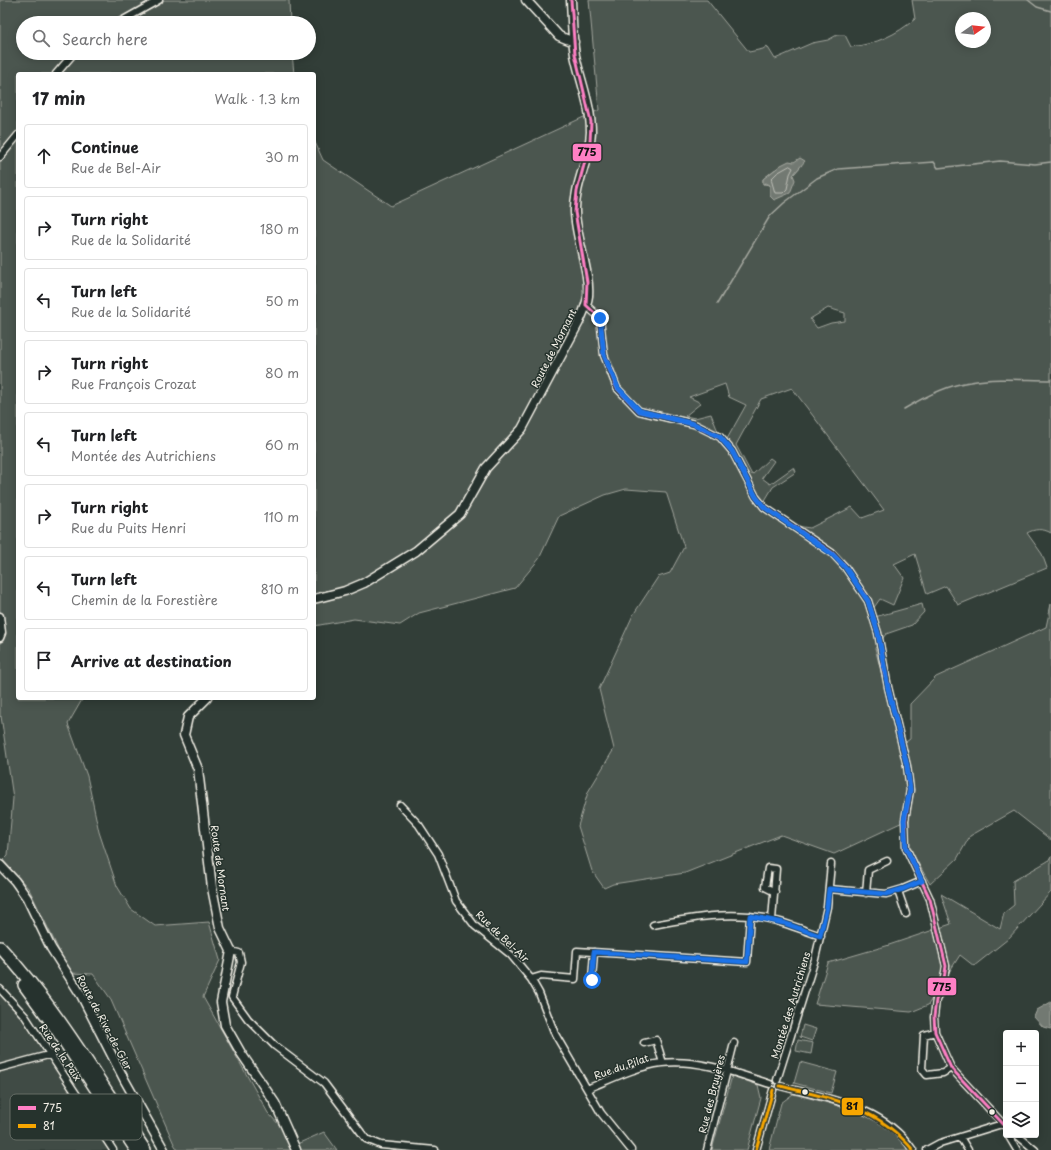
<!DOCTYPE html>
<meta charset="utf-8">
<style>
:root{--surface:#fff;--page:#f6f6f6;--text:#202124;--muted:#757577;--line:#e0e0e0}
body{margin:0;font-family:"Playpen Sans",sans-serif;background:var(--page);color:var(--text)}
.controls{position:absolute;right:12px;bottom:12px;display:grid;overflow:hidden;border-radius:4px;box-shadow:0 2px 10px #0003}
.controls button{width:36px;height:36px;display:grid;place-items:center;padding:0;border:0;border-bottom:1px solid var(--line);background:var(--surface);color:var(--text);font:20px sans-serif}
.compass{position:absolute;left:955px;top:12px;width:36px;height:36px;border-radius:50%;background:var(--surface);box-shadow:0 2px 10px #0003;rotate:76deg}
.stop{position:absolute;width:12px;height:12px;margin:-9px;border:3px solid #1a73e8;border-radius:50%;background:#fff}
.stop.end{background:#1a73e8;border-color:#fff;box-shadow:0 1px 4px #0008}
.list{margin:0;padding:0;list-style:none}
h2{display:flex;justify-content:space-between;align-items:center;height:52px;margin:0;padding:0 16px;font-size:17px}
h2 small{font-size:13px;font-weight:400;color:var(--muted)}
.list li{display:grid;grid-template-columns:26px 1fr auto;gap:12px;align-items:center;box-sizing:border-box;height:64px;margin:0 8px 8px;padding:0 8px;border:1px solid var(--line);border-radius:4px}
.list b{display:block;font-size:15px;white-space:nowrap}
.list p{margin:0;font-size:13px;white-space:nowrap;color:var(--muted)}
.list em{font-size:13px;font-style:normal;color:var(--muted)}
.icon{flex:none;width:22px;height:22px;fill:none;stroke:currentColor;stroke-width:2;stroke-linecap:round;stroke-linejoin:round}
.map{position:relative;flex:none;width:1051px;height:1150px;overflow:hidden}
.search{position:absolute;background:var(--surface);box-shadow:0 2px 10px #0003;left:16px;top:16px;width:300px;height:44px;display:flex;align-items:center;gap:10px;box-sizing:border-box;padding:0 14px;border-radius:22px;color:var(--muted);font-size:15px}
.panel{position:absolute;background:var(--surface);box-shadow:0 2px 10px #0003;left:16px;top:72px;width:300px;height:628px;border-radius:4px}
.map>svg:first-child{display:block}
.built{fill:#404b44}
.green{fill:#4c564f;stroke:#a0a49c;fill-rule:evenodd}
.water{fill:#727972;stroke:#a6a9a1}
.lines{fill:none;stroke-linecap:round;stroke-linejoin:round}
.shore{stroke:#c0c1b9;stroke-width:1}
.stream{stroke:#a6a9a1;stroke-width:1.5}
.street-casing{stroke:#f4f1e8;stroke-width:9}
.secondary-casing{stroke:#f4f1e8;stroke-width:11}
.highway-casing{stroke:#f4f1e8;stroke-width:14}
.street{stroke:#26332d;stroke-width:6}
.secondary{stroke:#26332d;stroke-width:8}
.highway{stroke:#26332d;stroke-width:11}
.bus-1-casing{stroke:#26332d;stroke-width:6}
.bus-2-casing{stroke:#26332d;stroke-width:6}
.bus-1{stroke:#ff80c5;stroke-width:3}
.bus-2{stroke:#f7a600;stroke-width:3}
.route{stroke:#1a73e8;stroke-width:5}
.bus-dot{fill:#f4f1e8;stroke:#26332d;stroke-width:1.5}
.labels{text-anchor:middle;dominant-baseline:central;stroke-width:3;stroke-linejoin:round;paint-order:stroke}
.street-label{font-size:10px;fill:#f4f1e8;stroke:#26332d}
.key{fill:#26332d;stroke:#646c65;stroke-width:1}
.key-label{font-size:11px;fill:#f4f1e8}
.line-badge{stroke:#26332d;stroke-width:1.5}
.pale-badge-label{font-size:11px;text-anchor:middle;font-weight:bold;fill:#111}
</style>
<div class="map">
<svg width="1051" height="1150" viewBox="0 0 1051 1150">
<rect width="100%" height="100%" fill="#323e38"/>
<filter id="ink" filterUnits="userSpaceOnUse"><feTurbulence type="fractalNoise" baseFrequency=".025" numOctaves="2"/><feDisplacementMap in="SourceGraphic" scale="8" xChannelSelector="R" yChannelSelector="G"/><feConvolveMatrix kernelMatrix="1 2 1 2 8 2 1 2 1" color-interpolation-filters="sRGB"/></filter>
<g filter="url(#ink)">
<path class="built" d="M0,996L18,1015L108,1150H0Z"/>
<path class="green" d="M0,0H289L290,23H23V53H292L294,74H18V698H83L68,724L87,776L99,832L117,886L131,909L155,926L209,922L220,960L203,997L268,1113L297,1144L324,1132L337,1150H178L174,1144L110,998L93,974L70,973L29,889L3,860L8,855L13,798L1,716L0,717Z
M589,0H707L749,52L763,49L767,46L775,59L812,43L828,40L837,35H845L851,47C876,44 896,35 915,19L912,0H1051V533C1043,528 1034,529 1027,533L1042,554L1047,568L958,605L946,586L927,594L915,554L894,564L904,578L893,605L880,599L870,613L871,618L922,604L924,612L912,625L886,634L875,648L900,746L910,739V704L936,677L1046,627L1051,604V840L1014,811L970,836L957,859L930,884L909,847L907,820L834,854L781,835L685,873L613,884L604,888L592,871L578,826L588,792L614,749L599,689L633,615L658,577L670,573L684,547L666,492L626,489L605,495L559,516L539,559L515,588L419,613L400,625L354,619L314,626V140L323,160L391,206L599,110ZM961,18H985V42H961ZM794,162L802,165L793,175C791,188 790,187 779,196L770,192V185L763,184V179L774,170ZM828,308L845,313V321L831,323L817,328L810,319ZM725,384L729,397L746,405L727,439L717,429L711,414L695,418L685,416L701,403L689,397ZM792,388L884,510L862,518L852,507L810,528L783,524L761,507L773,487L796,472L794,467L770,484L762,478L774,461L770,458L752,475L736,445L761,399Z
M1051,856V892L1008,939L974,966L960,955L928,1005L911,1012L815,1004L828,963L886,946L951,924L941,894L1000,929L1004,913L1014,905L1013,881L1048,861Z
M803,1025L816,1029L812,1041L800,1037Z
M798,1040L813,1043L811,1054L796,1051Z
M800,1062L837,1072L831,1093L794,1083Z
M732,1076L758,1085L761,1098L747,1150H712Z
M793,1094C821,1101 899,1118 907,1150H769L781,1103Z"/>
<path class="water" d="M800,158L805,161L793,175L795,180L790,193L774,200L770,196V185L766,183L763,184V179L781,165L789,161L794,162Z
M1051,1002V1029L1043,1027L1034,1017L1037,1010Z"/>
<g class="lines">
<path class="shore" d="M790,166L793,168L790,174L787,189L783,193H775L771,179L777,173Z"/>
<path class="stream" d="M1028,0L1037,7L1051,11
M717,304L770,216L784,203L817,178L838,169L934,162L938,168L1000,161L1035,164L1051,162
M904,409C924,397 947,385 970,382C997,377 1024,380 1051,380"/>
<defs>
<path id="street" d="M118,23L159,0
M56,74L74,53
M0,157L18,135
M586,305L600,318L604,355L617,388L639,411L694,424L720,437L732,451L756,497L764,507L832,553L845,567L868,601L878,633L888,687L907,766L910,790L905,820L906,848L930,899L946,966L943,985L936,1000L934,1017L935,1032L951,1068L1006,1127
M0,616L2,633L0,638
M400,805L419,825L438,854L456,901L475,926L511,955L531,979L539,993L555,1034L587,1089L601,1113L631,1150
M829,889L886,894L903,889L922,881
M898,891L906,914
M866,893L868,870L887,861
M772,920L776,869L768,868L765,887L775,892
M653,925C691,918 727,911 765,918C784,922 803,930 821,936
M231,951L239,953L241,962L232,997L248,1019L275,1046L324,1083L366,1139L381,1145L435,1150
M531,979L541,976L575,979L577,951L747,962L750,916
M592,980L594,952
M0,989L25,1016L113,1150
M935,1032L924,1035L922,1069L927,1075L943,1073L951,1068
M644,1043L656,1040L663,1063
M0,1068L52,1054
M777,1080L815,959L827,907L831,864
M780,1086C829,1099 883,1106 913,1150
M587,1089C611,1079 637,1066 662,1063C699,1059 736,1073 770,1084
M1008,1135L1017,1150
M1017,1135L1035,1150
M960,1137L968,1150
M707,1150L734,1043
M756,1150L773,1090
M927,1150L940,1143L1002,1124"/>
<path id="secondary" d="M526,0L559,36L574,42
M314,599L345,591L364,583L416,551L460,514L486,468L522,429L579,322C583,313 587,305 588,296C590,271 576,239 575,212C574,184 590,159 591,132C591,105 580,80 575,55C572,37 572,18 571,0
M207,698L188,717L184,735L198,769L212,888L220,928L231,951L221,1002L225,1025L241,1053L275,1103L296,1150
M0,865L15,881L27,898L51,948L81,995L124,1079L164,1150"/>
<path id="highway" d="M0,947C57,1008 99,1081 145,1150
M24,985L54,1026L136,1150"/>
</defs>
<use href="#street" class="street-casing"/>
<use href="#secondary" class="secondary-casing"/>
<use href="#highway" class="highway-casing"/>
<use href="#street" class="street"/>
<use href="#secondary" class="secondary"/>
<use href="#highway" class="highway"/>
<defs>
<path id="bus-1" d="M571,0L575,54L591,122L590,142L577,191L575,212L587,282L586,305
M586,305L600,318L604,355L617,388L639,411L694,424L720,437L732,451L756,497L764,507L832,553L845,567L868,601L878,633L888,687L907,766L910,790L905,820L906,848L930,899L946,966L943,985L936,1000L934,1017L935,1032L951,1068L1006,1127"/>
<path id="bus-2" d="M780,1086C833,1099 876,1106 913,1150
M756,1150L773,1090"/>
</defs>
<use href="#bus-1" class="bus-1-casing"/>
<use href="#bus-2" class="bus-2-casing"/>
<use href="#bus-1" class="bus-1"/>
<use href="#bus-2" class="bus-2"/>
</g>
</g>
<g class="lines" filter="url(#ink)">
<path class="route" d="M592,980L594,952L747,962L750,916L784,923L820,936L827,907L829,889L886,894L903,889L922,881L906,848L904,820L910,790L907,766L888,688L878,633L868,601L845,567L832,554L764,507L756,497L732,451L720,437L694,424L640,411L618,388L604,355L600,318"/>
</g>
<g class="bus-dot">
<circle cx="805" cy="1092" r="3.5"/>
<circle cx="992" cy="1112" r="3.5"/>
</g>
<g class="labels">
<g class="street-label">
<text transform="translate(553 348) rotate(-63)">Route de Mornant</text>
<text transform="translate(221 868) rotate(82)">Route de Mornant</text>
<text transform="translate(503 936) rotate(44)">Rue de Bel-Air</text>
<text transform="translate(790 1005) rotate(-73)">Montée des Autrichiens</text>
<text transform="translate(105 1022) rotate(62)">Route de Rive-de-Gier</text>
<text transform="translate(61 1052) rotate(56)">Rue de la Paix</text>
<text transform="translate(621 1066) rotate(-19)">Rue du Pilat</text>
<text transform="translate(711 1094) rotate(-76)">Rue des Bruyères</text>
</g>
</g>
<rect x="10" y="1094" width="132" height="46" rx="6" class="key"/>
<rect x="18" y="1106" width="18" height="4" fill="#ff80c5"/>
<rect x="18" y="1124" width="18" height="4" fill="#f7a600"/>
<g class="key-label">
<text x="43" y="1112">775</text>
<text x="43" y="1130">81</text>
</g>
<g class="line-badge">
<rect x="572" y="143" width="30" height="19" rx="4" fill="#ff80c5"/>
<rect x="927" y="977" width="30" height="19" rx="4" fill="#ff80c5"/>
<rect x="841" y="1097" width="23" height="19" rx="4" fill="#f7a600"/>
</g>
<g class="pale-badge-label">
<text x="587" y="156">775</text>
<text x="942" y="991">775</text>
<text x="852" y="1110">81</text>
</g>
</svg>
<div class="controls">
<button>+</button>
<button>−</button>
<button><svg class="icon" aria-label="layers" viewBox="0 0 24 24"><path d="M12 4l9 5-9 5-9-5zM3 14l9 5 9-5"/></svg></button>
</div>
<svg class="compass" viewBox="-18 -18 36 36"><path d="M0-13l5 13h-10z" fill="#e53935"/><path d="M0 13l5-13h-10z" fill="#757577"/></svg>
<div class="stop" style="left:592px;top:980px"></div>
<div class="stop end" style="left:600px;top:318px"></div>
<div class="search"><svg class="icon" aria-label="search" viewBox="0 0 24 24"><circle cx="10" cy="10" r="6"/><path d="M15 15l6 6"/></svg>Search here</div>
<section class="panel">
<h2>17 min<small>Walk · 1.3 km</small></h2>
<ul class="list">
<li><svg class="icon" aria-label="ahead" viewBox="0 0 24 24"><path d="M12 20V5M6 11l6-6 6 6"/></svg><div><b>Continue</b><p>Rue de Bel-Air</p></div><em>30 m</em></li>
<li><svg class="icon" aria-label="right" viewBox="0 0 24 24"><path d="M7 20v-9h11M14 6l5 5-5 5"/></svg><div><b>Turn right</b><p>Rue de la Solidarité</p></div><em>180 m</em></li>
<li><svg class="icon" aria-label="left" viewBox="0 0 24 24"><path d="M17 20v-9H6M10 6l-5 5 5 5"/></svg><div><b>Turn left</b><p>Rue de la Solidarité</p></div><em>50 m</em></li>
<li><svg class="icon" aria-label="right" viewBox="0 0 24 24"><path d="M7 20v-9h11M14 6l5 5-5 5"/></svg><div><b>Turn right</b><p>Rue François Crozat</p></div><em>80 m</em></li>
<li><svg class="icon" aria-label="left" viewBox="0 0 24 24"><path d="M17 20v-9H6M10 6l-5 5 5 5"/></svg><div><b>Turn left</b><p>Montée des Autrichiens</p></div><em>60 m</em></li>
<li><svg class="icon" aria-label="right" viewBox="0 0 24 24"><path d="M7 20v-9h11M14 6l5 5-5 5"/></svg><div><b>Turn right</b><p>Rue du Puits Henri</p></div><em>110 m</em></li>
<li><svg class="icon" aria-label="left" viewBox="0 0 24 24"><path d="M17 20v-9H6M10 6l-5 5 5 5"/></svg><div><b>Turn left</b><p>Chemin de la Forestière</p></div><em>810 m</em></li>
<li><svg class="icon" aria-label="arrive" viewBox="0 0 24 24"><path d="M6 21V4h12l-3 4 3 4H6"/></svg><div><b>Arrive at destination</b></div></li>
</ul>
</section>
</div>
